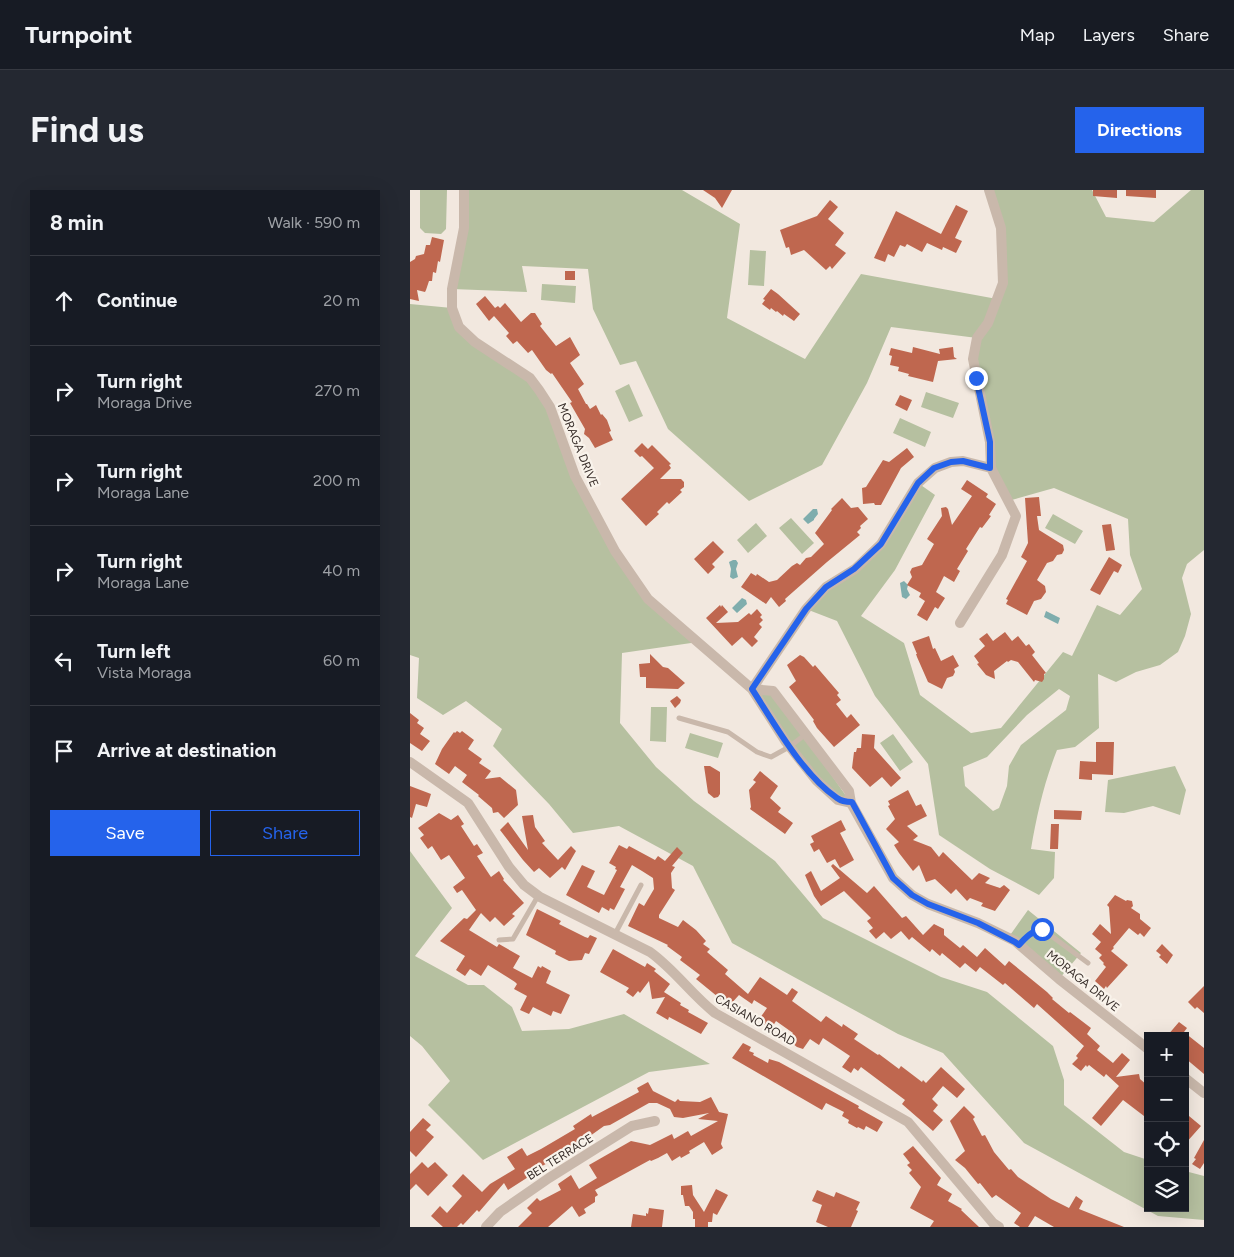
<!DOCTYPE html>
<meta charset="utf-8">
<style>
:root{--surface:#171b24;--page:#242831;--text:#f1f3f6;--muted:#9ea1a6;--line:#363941;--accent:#2563eb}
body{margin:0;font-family:Figtree,sans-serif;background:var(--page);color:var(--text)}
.controls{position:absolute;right:15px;bottom:15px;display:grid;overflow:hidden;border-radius:0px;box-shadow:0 5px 20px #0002}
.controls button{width:45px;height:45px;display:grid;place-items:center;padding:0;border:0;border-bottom:1px solid var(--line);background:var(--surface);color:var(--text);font:25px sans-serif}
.stop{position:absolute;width:15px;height:15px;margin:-11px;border:4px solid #2563eb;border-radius:50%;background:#fff}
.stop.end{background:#2563eb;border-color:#fff;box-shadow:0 1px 5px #0008}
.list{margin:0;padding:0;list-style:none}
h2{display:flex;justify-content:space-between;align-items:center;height:65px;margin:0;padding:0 20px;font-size:21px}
h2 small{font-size:16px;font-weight:400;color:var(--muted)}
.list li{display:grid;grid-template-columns:32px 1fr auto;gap:15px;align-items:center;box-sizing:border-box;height:90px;padding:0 20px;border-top:1px solid var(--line)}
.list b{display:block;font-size:19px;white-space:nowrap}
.list p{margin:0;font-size:16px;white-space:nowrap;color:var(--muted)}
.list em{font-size:16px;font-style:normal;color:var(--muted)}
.actions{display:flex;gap:10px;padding:15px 20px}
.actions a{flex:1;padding:11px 0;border:1px solid var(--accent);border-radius:0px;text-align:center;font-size:18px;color:var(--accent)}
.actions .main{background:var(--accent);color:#fff}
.icon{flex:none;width:28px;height:28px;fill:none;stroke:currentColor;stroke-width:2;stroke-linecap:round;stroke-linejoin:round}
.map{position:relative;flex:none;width:794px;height:1037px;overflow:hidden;border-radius:0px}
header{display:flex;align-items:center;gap:30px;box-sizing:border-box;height:70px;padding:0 25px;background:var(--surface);border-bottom:1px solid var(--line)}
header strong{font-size:24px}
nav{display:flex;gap:28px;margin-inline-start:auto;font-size:18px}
.intro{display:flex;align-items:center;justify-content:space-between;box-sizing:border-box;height:120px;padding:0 30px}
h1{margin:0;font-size:35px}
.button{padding:12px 22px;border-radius:0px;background:var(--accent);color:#fff;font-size:18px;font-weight:700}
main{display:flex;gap:30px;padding:0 30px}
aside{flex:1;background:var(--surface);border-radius:0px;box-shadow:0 5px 20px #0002}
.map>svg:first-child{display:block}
.green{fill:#b6c0a0;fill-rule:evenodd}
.water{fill:#7fadad}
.building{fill:#bf674f}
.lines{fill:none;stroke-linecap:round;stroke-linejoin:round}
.lane{stroke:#c9b8ab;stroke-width:5}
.street{stroke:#c9b8ab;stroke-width:10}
.route{stroke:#2563eb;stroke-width:6}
.labels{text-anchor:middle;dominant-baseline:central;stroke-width:4.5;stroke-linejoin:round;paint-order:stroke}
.street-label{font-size:12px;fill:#382e2a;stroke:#f9f3eb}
</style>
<header>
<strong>Turnpoint</strong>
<nav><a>Map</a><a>Layers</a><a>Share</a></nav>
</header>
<div class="intro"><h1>Find us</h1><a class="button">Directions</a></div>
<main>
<aside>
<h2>8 min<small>Walk · 590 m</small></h2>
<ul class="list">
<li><svg class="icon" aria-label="ahead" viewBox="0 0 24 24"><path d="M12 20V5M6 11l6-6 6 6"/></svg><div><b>Continue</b></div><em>20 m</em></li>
<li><svg class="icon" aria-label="right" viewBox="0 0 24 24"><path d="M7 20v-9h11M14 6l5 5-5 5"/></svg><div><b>Turn right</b><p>Moraga Drive</p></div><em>270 m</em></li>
<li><svg class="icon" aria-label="right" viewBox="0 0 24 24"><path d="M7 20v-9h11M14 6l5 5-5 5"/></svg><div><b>Turn right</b><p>Moraga Lane</p></div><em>200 m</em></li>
<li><svg class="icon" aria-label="right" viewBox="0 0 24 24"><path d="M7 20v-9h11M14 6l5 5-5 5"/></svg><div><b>Turn right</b><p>Moraga Lane</p></div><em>40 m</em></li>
<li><svg class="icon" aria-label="left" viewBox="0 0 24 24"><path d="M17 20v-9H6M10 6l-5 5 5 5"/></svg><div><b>Turn left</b><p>Vista Moraga</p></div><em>60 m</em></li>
<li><svg class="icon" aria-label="arrive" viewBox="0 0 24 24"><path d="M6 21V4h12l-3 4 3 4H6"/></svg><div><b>Arrive at destination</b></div></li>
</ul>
<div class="actions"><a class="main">Save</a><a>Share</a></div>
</aside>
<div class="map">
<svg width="794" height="1037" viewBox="0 0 794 1037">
<rect width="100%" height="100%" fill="#f2e8df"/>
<path class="green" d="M10,0H37L36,39L31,44L15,43L10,38Z
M54,0H272L330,34L317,128L395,169L451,84L587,109L593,93L591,38L579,0H682L696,27L744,32L781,0H794V360L777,374L772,388L781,424L775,446L768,462L750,475L726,482L706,492L688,484L689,538L665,557L647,560C634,593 627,624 621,659L645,662L644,688L629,705L580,679L529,645L518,574L465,506L427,431L396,419L471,354L508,293L525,305L485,380L451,426L494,453L510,505L561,543L591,538L653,462L662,466L687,415L710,425L732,399L720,365L718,329L644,298L598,311L581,278L566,188L567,148L481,137L457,193L412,275L339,311L258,239L226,171L210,175L183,119L178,79L112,76L117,102L42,99ZM649,499L660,506L656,520L611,555L599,576L597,596L589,618L583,621L555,596L553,577L577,567L617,525Z
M340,60L356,61L354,96L338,95Z
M132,94L166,96L165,113L131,110Z
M0,114L42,118L49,137L129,200L165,286L238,409L288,452L212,463L210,533L246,577L284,611L365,671L413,728L531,787L577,802L643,856L654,890V915L714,962L738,970V1018H775V981L794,986V1030L748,1026L614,953L533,863L488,844L322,753L283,676L209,636L163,643L139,614L83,556L92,539L56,511L33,525L7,508L9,468L0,465Z
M219,194L233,226L219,232L205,201Z
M516,202L549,213L543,228L511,217Z
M490,228L521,242L515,257L483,243Z
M643,324L673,341L665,354L635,338Z
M381,328L404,353L392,364L369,338Z
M346,333L357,346L338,363L327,350Z
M342,499L363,501L441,613L428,610L406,590Z
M241,517H257L256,552L240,551Z
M280,543L313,553L308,568L275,558Z
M483,544L503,572L490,581L470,553Z
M765,576L776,600L770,625L743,616L714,623L695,622L698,590Z
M0,661L42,718L5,766L58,795H74L102,817L112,841L159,839L214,824L300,874L239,882L73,970L18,915L40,891L12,856L0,846Z
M618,720L671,763L649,789L598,748Z"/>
<path class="water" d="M403,319H407L408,324L404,329V330L398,334L393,329Z
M323,370H326L328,373L326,379L328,387L323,389L320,387L321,379L319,372Z
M494,391L498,395L497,399L500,405L496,409L492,407L490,393Z
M332,408L336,410L337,414L327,423L322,418Z
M636,421L650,428L648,434L634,427Z"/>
<path class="building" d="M293,0H322L312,18L305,8Z
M683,0H707V8L683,6Z
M716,0H746V8L716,6Z
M420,10L428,17L418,29L434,43L425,55L436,63L422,79L420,76L416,80L394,60L381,65L379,57L376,58L370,40L407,26Z
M546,15L558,21L545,48L552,51L546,63L533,57L532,60L517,53L512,62L497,54L495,57L490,55L484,67L478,64L475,72L464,68L486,21L531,44Z
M22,47L34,50L30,72L28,71L26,83L23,82L22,91H19L16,100L15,102L7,100L9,111L0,109V72L5,69L6,66L14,64L16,55H20Z
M155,81H165V90H155Z
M361,99L368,104L390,124L384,131L374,124L373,126L367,121L366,122L361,118L360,120L352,114L355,110L353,109Z
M75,106L85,118L88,116L90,118L95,113L111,132L121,123H125L132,134L130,136L146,156L160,147L170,165L160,173L174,194L168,199L176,214H177L180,219L186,215L191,225L192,224L197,230L201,241L199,242L203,250L185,258L179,248L174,244L175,239L160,213L162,212L142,183L141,184L136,180L122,160L118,163L107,151L103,154L96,146L99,143L84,126L79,131L66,114Z
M503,157L530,164L529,159L543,157L544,167L547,169L528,171L523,192L498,186L499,184L488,181L489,177L480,175L482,166L479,165L481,158L502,163Z
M490,205L502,210L497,221L485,215Z
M232,253L238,259L242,255L261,274L259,275L261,278L250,289H271L274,292V297L270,300L272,302L259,314L257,312L247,322L249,324L236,336L211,309L244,278L232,266L230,267L224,261Z
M497,258L504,267L491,278L471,315H465L464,313L453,314L452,298L456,297L473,270L479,272Z
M557,290L578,304L576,307L586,314L579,325L581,326L572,338L570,337L556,359L558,361L547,379L550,381L544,392L534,386L526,402L535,408L528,419L525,417L517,431L507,425L515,411L509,407L511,403L497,395L502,387L500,382L502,378L512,375L524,354L517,349L532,326L531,318L536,317L538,319L542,335L562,306L551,299Z
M629,307L631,326H627L629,340L653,355L654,360L652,364L647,365L643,371L637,373L627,390L635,396L636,402L631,409L624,411L617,425L596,414L598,410L596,409L617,371L611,367L618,353L615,308Z
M432,308L441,318L448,317L458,329L450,336L451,338L447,342L450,345L417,372L375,409L376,411L369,417L361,407L356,414L331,397L341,383L346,386L347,384L359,392L367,390L382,376L387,373L390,375L396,368L401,367L414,354L405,343L422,320L421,319Z
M701,334L705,360L696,361L692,335Z
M303,351L314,362L302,374L305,377L298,384L284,369Z
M699,367L712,375L708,383L704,381L690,405L680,400Z
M310,415L311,417L312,415L318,422L306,433L328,432L339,423L341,425L347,419L352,425L350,427L353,430L349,434L352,437L344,447L348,451L342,457L332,447L322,456L296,428Z
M595,442L602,451L608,446L616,456L619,454L625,462L622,465L636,483L634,484V489L632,492L625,490L624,492L608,472L601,470L598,472L597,471L584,481L585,489L576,485L567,474L569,473L564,466L575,456L569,449L577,443L583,451Z
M519,446L523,459L525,458L531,471L543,465L549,476L544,479L545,482L543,486L537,488L532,499L518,492L507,467L506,464H507L502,452Z
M240,464L253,477L258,478L275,493L268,499L236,498V487H230L229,474L240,473Z
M390,465L394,467L403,477L405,475L429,503L427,505L431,510L426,514L437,528L441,524L450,535L424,557L407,538L403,531L404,530L379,497L386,491L377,475Z
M267,506L271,510L270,513L265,518L260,511Z
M0,523L9,530L7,533L14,538L10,544L20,551L12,561L0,553Z
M47,541L50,543L52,541L64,550L58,559L72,569L69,573L81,581L75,589L90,587L106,600L108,615L94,628L88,622L83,623L82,618L68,606L69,605L52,592L57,585L45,576L39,584L25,574L32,559L44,542L45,543Z
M452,544L465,545L464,558L491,588L481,597L472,587L460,597L442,578L444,562H446L447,558H451Z
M686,552H704L703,585L682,584V590L669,589L670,571L686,572Z
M294,576H300L310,582V604L308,607L304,608L298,603Z
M350,581L368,596L360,608L371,618L368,622L383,633L375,644L340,619L341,617L339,600L346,592L343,590Z
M0,596L21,604L17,617L6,614L2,628L0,627Z
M498,600L506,616L511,614L517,626L497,636L508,646L503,650L521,657L529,667L533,662L562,690L569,683L580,688L575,693L590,698L594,695L600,700L585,721L571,716L573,713L560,708L557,711L546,699L541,704L525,689L516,692L509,675L503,681L489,663L484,655L489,652L476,639L485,629L478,616L480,615L478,611Z
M644,620L672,621L671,630L644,629Z
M29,623L41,630L48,625L54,634L51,636L64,656L67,654L73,663L67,666L81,687L89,681L94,689L93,690L114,713L102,724L105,726L94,736L85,727L80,732L71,723L59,740L87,757L89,754L110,766L103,778L122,788L128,776L131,778L132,776L141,781L136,793L160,805L151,824L143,821L141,826L123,817L119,824L110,820L117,806L104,799L107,794L105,792L78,775L71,786L60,779L55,786L46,780L55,766L30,751L54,728L57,729L66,720L52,700L47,703L43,697L55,688L39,665L31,670L22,656L18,659L10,648L14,645L8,638Z
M123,625L125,637L135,651L132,653L148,670L161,656L166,661L155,680L152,677L140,688L129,678L124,682L113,670L90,640L98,632L118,660L112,626Z
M431,630L436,640L430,643L444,670L430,678L425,669L417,673L409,659L404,662L400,654L404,652L401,646Z
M641,634H649L648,659H640Z
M209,655L217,659L219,656L245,670L248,666L255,671L267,657L273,663L262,676L265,677L261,683L262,698L265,700L249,725V728L268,737L273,730L286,740L296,751L293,754L300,759L297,762L318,780L315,784L338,804L350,787L377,805L382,798L388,802L382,811L411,832L416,826L432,837L433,834L448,844L444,849L468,865L469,864L489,879L491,876L512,892L513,890L516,893L531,877L555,899L547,908L533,896L522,909L528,915L523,921L533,930L523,941L492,914L495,910L451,877L448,881L444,878L441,883L432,877L440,866L413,848L409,855L400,849L393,859L387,857L378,850L383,843L366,831L361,839L350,832V828L357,818L344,810L342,814L329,805L319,816L286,789L290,785L270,770L272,767L257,756L258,755L218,736L229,713L234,716L244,699L243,688L232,681L222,675L210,697L215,699L204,720L200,718L199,721L192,717L189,723L156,705L172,675L185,681L177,697L194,705L207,680L205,679L206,677L199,673Z
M423,674L457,703L464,696L492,728L496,726L513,745L524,734L534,739V745L550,758L553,755L567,767L575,758L595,776L599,771L637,802L643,808L642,809L659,823L660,822L681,838L677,844L690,856L687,860L703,873L712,863L720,870L706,887L729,884L730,889L738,896V922L734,926L713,910L691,936L682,928L709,896L696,884L694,887L679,875L677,877L676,875L671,881L662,874L668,868L666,866L674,856L627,814L624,818L595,793L593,795L570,777L566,782L555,773L550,778L532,763L530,766L522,759L520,762L502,747L499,750L491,741L481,749L474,742L466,749L459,741L463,738L457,731L461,728L434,701L411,716L404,706L395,685L401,681L411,701L430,688L421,676Z
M705,705L716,711L717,710L722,711L723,716L721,718L730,724V729L741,738L734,747L730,743L728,745L719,738L703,757L704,758L701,761L718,775L697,798L696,796L694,799L685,791L696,777L693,774L694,773L689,768L692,765L685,759L691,752L682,744L690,734L701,744L699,717L697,715Z
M127,719L151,731L149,734L175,747L178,748L180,745L187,748L179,764L175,763L172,770L159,771L145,764L146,761L116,745Z
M752,754L763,765L757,774L749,767L751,765L746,761Z
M203,759L235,777L237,773L246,779L244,781L260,794L254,802L271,813L270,815L279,820L278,822L298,833L291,844L259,827L258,830L246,823L255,807L242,809L239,791L230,803L228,801L223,807L216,802L219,798L190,782Z
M794,796V823L787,817L785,819L778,812Z
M769,832L777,838L771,846H757Z
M775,843L794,858V884L775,868Z
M333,853L341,857L339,861L344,863L343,865L358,873L359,869L369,872L449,916L448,918L473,932L467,942L456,936L454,940L448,937L447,938L438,933L439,930L432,926L434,922L416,913L412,920L322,868Z
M238,892L243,901L265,912L268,909L270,911L290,912L301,907L309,922L318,924L311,954L313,958L302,965L294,952L279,961L280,963L271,968L270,966L262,971L257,963L248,968L241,971L240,970L185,1000L188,1005L185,1007V1012L174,1019L176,1023L169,1027L162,1016L138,1037H108L122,1023L117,1018L127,1008L130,1011L151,1000L148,994L161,985L169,999L187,988L179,975L221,951L240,955L262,944L264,949L278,941L281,946L308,931L288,929L299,923L273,928L264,927L260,919L247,913H239L200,935L194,936L173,951L172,949L158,959L159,961L125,980L126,982L98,1000L94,993L69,1022L67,1020L53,1035L51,1033L47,1037H33L21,1026L30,1016L37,1023L52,1006L42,996L53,984L72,1002L80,994L105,979L97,967L112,958L117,966L131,959L165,939L163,936L181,924L182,927L229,902L227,898Z
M554,916L565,927L563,929L572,946L575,945L584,962L599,980L601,979L608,987L641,1009L659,1018L666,1006L673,1011L669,1019L714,1037H644L625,1026L618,1037H610L604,1033L611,1023L586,1005L582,1008L570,993L568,994L555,978L545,970L555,961L540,931Z
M779,926L791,936L775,954V930Z
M13,928L21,935L16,940L24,947L6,967L0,961V942Z
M794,950V973L790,979L782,974L786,969L784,968Z
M503,956L531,988L527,995L542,1004L538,1011L552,1019L551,1020L569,1037H520L524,1031L500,1018L511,997L499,983L502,980L497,975L500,973L493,964Z
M12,972L18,978L25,972L38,985L18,1006L6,994L0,1000V984Z
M282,995L283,1005L294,1022L306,999L318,1005L307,1025L303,1023L302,1032H298V1037H285V1029H283V1022L279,1016H275L273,1005H271V996Z
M407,1000L424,1007L426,1002L450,1012L446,1020L448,1021L441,1037H418L406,1032L412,1015L402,1011Z
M239,1018L254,1020L252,1037H221L223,1024L236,1026V1023L238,1024Z"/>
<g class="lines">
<path class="lane" d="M269,528L318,542L347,562L361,567L379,557L396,544
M205,744L231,695
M89,750L103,749L128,706
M610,755C617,747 622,741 632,739L678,773"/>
<path class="street" d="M54,0V38L42,99V118L49,137L65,152L120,188L129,200L140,217L165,286L205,361L238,409L342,499L376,552L406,590L428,610L441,613
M579,0L591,38L593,93L578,133L567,148L563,169L580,252L581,278
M342,499L363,501L439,601L441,613L483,688L502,705L518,714L568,733L605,751L649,789L738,859
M342,499L396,419L416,397L445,379L471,354L508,293L525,278L541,272L553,271L581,278L606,326L592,365L550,433
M0,572L58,613L99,677L114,695L130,707L240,762C265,780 281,804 305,823L498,932L583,1033L589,1037
M775,888L794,903
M76,1037L90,1022L139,988L222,936L245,931"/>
</g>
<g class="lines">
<path class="route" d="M566,188L580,252V278L553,271L541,272L524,278L508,293L471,354L444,379L416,397L396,419L342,499C364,533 393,585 427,608C431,611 437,612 442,612L483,688L502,705L518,714L568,733L605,752L609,755C616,747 622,741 632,739"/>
</g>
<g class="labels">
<g class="street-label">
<text transform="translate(168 255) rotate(68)">MORAGA DRIVE</text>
<text transform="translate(673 791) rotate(39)">MORAGA DRIVE</text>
<text transform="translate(345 830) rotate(30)">CASIANO ROAD</text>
<text transform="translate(150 967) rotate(-32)">BEL TERRACE</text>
</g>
</g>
</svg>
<div class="controls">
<button>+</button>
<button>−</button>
<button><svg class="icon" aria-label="locate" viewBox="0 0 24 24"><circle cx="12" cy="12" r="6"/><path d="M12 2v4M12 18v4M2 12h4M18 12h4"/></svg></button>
<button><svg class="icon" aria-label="layers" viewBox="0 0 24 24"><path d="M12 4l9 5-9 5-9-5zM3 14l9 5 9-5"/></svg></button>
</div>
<div class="stop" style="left:632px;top:739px"></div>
<div class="stop end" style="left:566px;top:188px"></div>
</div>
</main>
